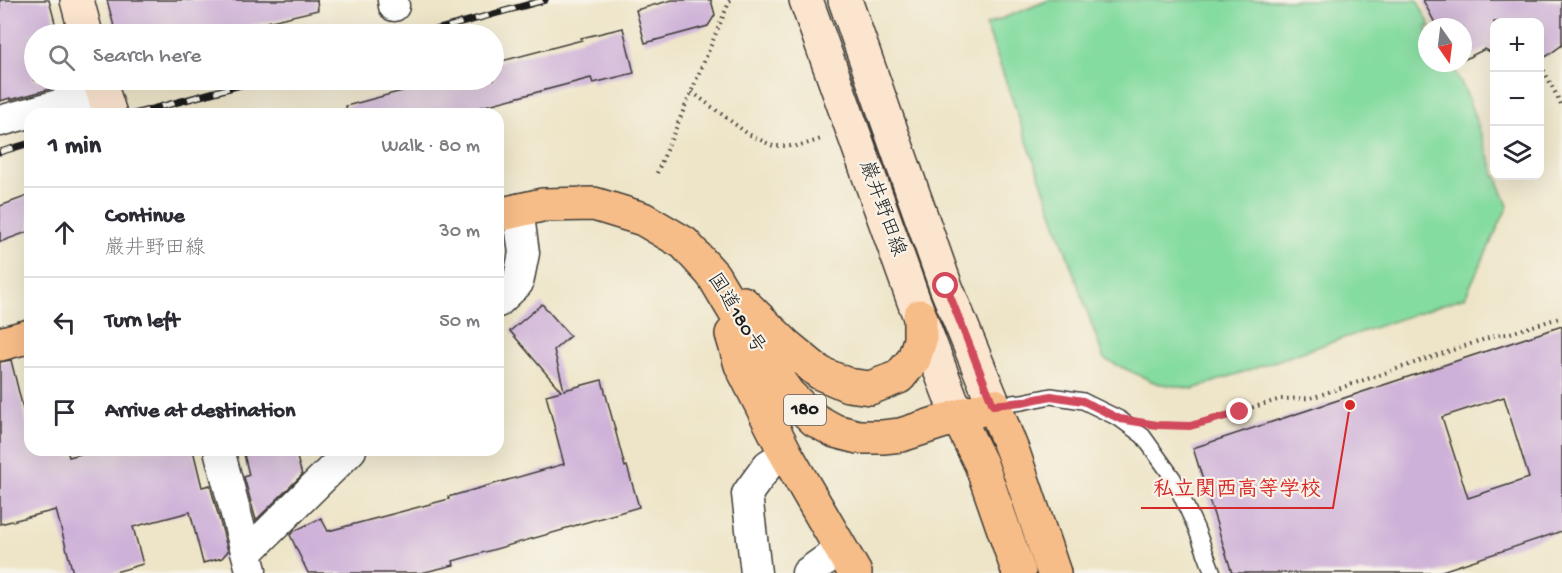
<!DOCTYPE html>
<meta charset="utf-8">
<style>
:root{--surface:#fff;--page:#f7f7f7;--text:#2b2b33;--muted:#7c7c81;--line:#e1e1e2}
body{margin:0;font-family:"Gochi Hand","Klee One",sans-serif;background:var(--page);color:var(--text)}
.controls{position:absolute;right:18px;top:18px;display:grid;overflow:hidden;border-radius:12px;box-shadow:0 6px 24px #0002}
.controls button{width:54px;height:54px;display:grid;place-items:center;padding:0;border:0;border-bottom:2px solid var(--line);background:var(--surface);color:var(--text);font:30px sans-serif}
.compass{position:absolute;left:1418px;top:18px;width:54px;height:54px;border-radius:50%;background:var(--surface);box-shadow:0 6px 24px #0002;rotate:166deg}
.stop{position:absolute;width:18px;height:18px;margin:-14px;border:4px solid #d1495b;border-radius:50%;background:#fff}
.stop.end{background:#d1495b;border-color:#fff;box-shadow:0 2px 6px #0008}
.list{margin:0;padding:0;list-style:none}
h2{display:flex;justify-content:space-between;align-items:center;height:78px;margin:0;padding:0 24px;font-size:26px}
h2 small{font-size:20px;font-weight:400;color:var(--muted)}
.list li{display:grid;grid-template-columns:39px 1fr auto;gap:18px;align-items:center;box-sizing:border-box;height:90px;padding:0 24px;border-top:2px solid var(--line)}
.list b{display:block;font-size:22px;white-space:nowrap}
.list p{margin:0;font-size:20px;white-space:nowrap;color:var(--muted)}
.list em{font-size:20px;font-style:normal;color:var(--muted)}
.icon{flex:none;width:33px;height:33px;fill:none;stroke:currentColor;stroke-width:2;stroke-linecap:round;stroke-linejoin:round}
.map{position:relative;flex:none;width:1562px;height:573px;overflow:hidden}
.search{position:absolute;background:var(--surface);box-shadow:0 6px 24px #0002;left:24px;top:24px;width:480px;height:66px;display:flex;align-items:center;gap:15px;box-sizing:border-box;padding:0 21px;border-radius:33px;color:var(--muted);font-size:22px}
.panel{position:absolute;background:var(--surface);box-shadow:0 6px 24px #0002;left:24px;top:108px;width:480px;height:348px;border-radius:18px}
.map>svg:first-child{display:block}
.green{fill:#85dca0;stroke:#507c5e;stroke-width:1.5}
.building{fill:#ceb1d8;fill-rule:evenodd}
.lines{fill:none;stroke-linecap:round;stroke-linejoin:round}
.service-casing{stroke:#3c3a36;stroke-width:18}
.minor-casing{stroke:#3c3a36;stroke-width:33}
.secondary-casing{stroke:#3c3a36;stroke-width:36}
.trunk-casing{stroke:#3c3a36;stroke-width:36}
.path{stroke:#3c3a36;stroke-width:4;stroke-dasharray:1.5 4.5;stroke-linecap:butt}
.service{stroke:#fff;stroke-width:15}
.minor{stroke:#fff;stroke-width:30}
.secondary{stroke:#fce5cf;stroke-width:33}
.trunk{stroke:#f7bd88;stroke-width:33}
.rail-casing{stroke:#1c1c1c;stroke-width:7}
.rail{stroke:#f7f3e8;stroke-width:4.5;stroke-dasharray:14;stroke-linecap:butt}
.route{stroke:#d1495b;stroke-width:8}
.labels{text-anchor:middle;dominant-baseline:central;stroke-width:4.5;stroke-linejoin:round;paint-order:stroke}
.shield{fill:#f7f3e8;stroke:#5e5c59;stroke-width:1.5}
.shield-label{font-size:18px;font-weight:bold;fill:#1c1c1c}
.street-label{font-size:20px;fill:#1c1c1c;stroke:#f7f3e8}
.leader{fill:none;stroke:#d62828;stroke-width:2}
.callout-dot{fill:#d62828;stroke:#f7f3e8;stroke-width:2}
.callout-label{font-size:21px;text-anchor:middle;font-weight:bold;fill:#d62828;stroke:#f7f3e8;stroke-width:4.5;stroke-linejoin:round;paint-order:stroke}
</style>
<div class="map">
<svg width="1562" height="573" viewBox="0 0 1562 573">
<rect width="100%" height="100%" fill="#f7f3e8"/>
<filter id="ink" filterUnits="userSpaceOnUse"><feTurbulence type="fractalNoise" baseFrequency=".0167" numOctaves="2"/><feDisplacementMap in="SourceGraphic" scale="12" xChannelSelector="R" yChannelSelector="G"/><feConvolveMatrix kernelMatrix="1 2 1 2 8 2 1 2 1" color-interpolation-filters="sRGB"/></filter>
<filter id="wash" filterUnits="userSpaceOnUse"><feTurbulence type="fractalNoise" baseFrequency=".008" numOctaves="4" result="noise"/><feDisplacementMap in="SourceGraphic" scale="24" xChannelSelector="R" yChannelSelector="G"/><feGaussianBlur stdDeviation="1.35" result="paint"/><feColorMatrix in="noise" values="0 0 0 0 0 0 0 0 0 0 0 0 0 0 0 0 0 1.4 0 .05"/><feComposite in="paint" operator="in"/></filter>
<g filter="url(#wash)">
<rect width="100%" height="100%" fill="#eee5c8"/>
<path class="green" d="M1049,0H1417L1431,27H1427V63H1450L1465,90L1494,170V176H1496L1508,206L1465,297L1193,389L1156,383L1104,359L986,25Z"/>
<g id="blocks">
<path class="building" d="M0,0H49L58,34H34V80H59L61,86L10,100V98L0,101Z
M107,0H317L318,10L250,26L253,34H116Z
M672,0H711L715,15L708,26L645,43L636,10Z
M1423,0H1562V45L1547,56L1539,59V22H1494V54L1485,49L1463,60V27H1437Z
M623,28L634,73L593,83L591,78L454,114H347L346,106L443,80H494V63L582,40L581,38Z
M30,195V231L0,242V206Z
M542,304L570,336L554,350L564,390L602,380L625,467L627,466L639,507L563,529V530L453,561L454,565L421,573H308L290,535L294,531L321,518L328,531L449,499L448,497L564,464L546,395L561,391L510,331Z
M1562,326V531L1436,573H1232L1193,448ZM1504,397L1529,478L1468,498L1442,417Z
M11,360L30,437V450H67L69,457L96,450H193L202,487L210,485L228,551L222,558L203,563L190,512L133,527L143,564L112,573H73L56,510L0,524V362Z
M243,450H295L302,475L256,520L244,477L249,475Z"/>
</g>
</g>
<g filter="url(#ink)">
<use href="#blocks" fill-opacity="0" stroke="#3c3a36" stroke-width="1.5"/>
<g class="lines">
<defs>
<path id="service" d="M994,405L1022,402L1051,396L1083,401L1120,419L1143,436L1173,478L1196,528L1213,573"/>
<path id="minor" d="M393,0L394,6
M0,121L102,93
M498,302L518,283L524,253L518,209
M219,450L251,570
M247,553L351,450
M756,573L747,494L768,465L786,454
M807,573L841,549"/>
<path id="secondary" d="M77,0L86,34
M806,0L913,299L958,417
M845,0L946,287L994,405
M99,80L110,114"/>
<path id="trunk" d="M498,215L542,205L594,204L643,219L684,243L713,275L761,356L789,395L815,420L835,431L858,437H883L901,435L994,405L1014,455L1054,573
M743,303L787,346L820,373L848,385L870,388L899,377L914,359L920,340V316
M732,334L741,365L786,454L855,573
M0,344L30,336
M958,417L981,464L1019,573"/>
</defs>
<use href="#service" class="service-casing"/>
<use href="#minor" class="minor-casing"/>
<use href="#secondary" class="secondary-casing"/>
<use href="#trunk" class="trunk-casing"/>
<path class="path" d="M1541,65L1562,106
M692,92L748,134L773,146H800L821,139
M657,173L730,0
M1165,425L1190,426L1281,399L1311,398L1497,335L1507,334L1562,317"/>
<use href="#service" class="service"/>
<use href="#minor" class="minor"/>
<use href="#secondary" class="secondary"/>
<use href="#trunk" class="trunk"/>
<defs>
<path id="rail" d="M421,34L545,0
M134,114L259,80
M0,152L30,143"/>
</defs>
<use href="#rail" class="rail-casing"/>
<use href="#rail" class="rail"/>
</g>
</g>
<g class="lines" filter="url(#ink)">
<path class="route" d="M946,286L993,405L1022,402L1051,396L1083,401L1120,419L1157,425L1190,426L1240,412"/>
</g>
<g class="labels">
<rect class="shield" x="784" y="395" width="42" height="30" rx="4.5"/>
<g class="shield-label">
<text x="805" y="410">180</text>
</g>
<g class="street-label">
<text transform="translate(881 209) rotate(70)">巌井野田線</text>
<text transform="translate(735 314) rotate(58)">国道180号</text>
</g>
</g>
<path class="leader" d="M1350 405L1333 508H1141"/>
<circle class="callout-dot" cx="1350" cy="405" r="6"/>
<g class="callout-label">
<text x="1237" y="495">私立関西高等学校</text>
</g>
</svg>
<div class="controls">
<button>+</button>
<button>−</button>
<button><svg class="icon" aria-label="layers" viewBox="0 0 24 24"><path d="M12 4l9 5-9 5-9-5zM3 14l9 5 9-5"/></svg></button>
</div>
<svg class="compass" viewBox="-18 -18 36 36"><path d="M0-13l5 13h-10z" fill="#e53935"/><path d="M0 13l5-13h-10z" fill="#7c7c81"/></svg>
<div class="stop" style="left:946px;top:286px"></div>
<div class="stop end" style="left:1240px;top:412px"></div>
<div class="search"><svg class="icon" aria-label="search" viewBox="0 0 24 24"><circle cx="10" cy="10" r="6"/><path d="M15 15l6 6"/></svg>Search here</div>
<section class="panel">
<h2>1 min<small>Walk · 80 m</small></h2>
<ul class="list">
<li><svg class="icon" aria-label="ahead" viewBox="0 0 24 24"><path d="M12 20V5M6 11l6-6 6 6"/></svg><div><b>Continue</b><p>巌井野田線</p></div><em>30 m</em></li>
<li><svg class="icon" aria-label="left" viewBox="0 0 24 24"><path d="M17 20v-9H6M10 6l-5 5 5 5"/></svg><div><b>Turn left</b></div><em>50 m</em></li>
<li><svg class="icon" aria-label="arrive" viewBox="0 0 24 24"><path d="M6 21V4h12l-3 4 3 4H6"/></svg><div><b>Arrive at destination</b></div></li>
</ul>
</section>
</div>
